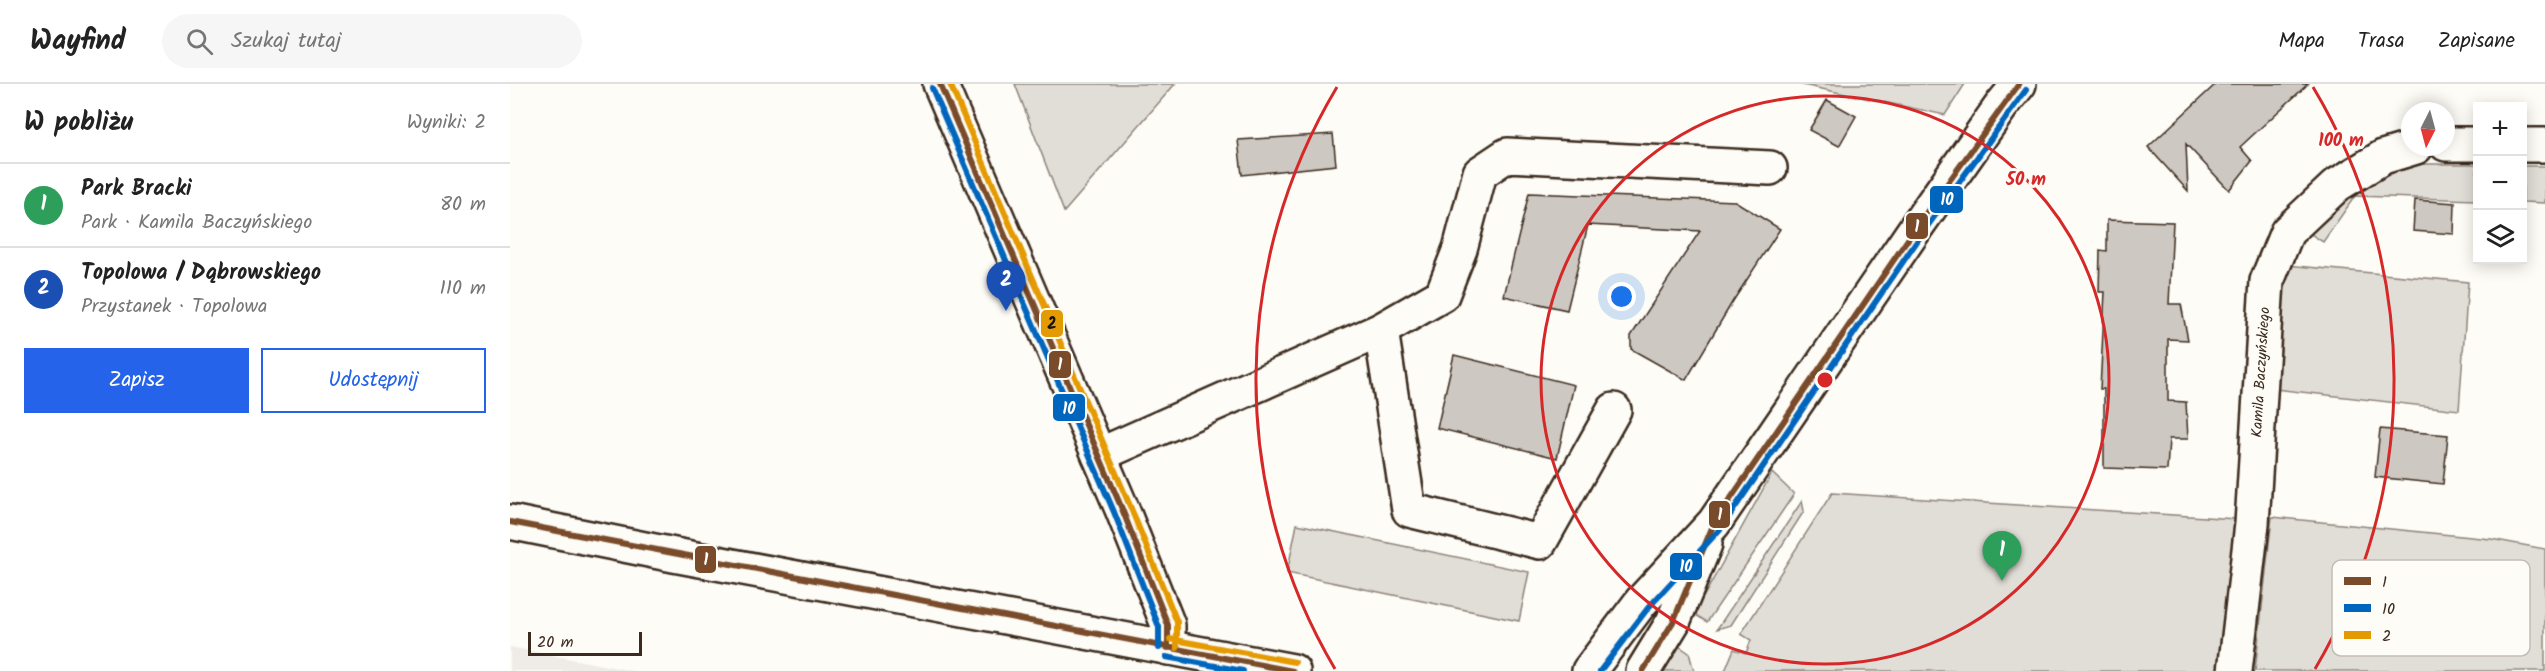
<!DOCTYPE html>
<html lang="pl">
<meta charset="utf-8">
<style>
:root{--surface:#fff;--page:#f6f6f6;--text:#222;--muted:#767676;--line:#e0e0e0;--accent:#2563eb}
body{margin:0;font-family:Kalam,sans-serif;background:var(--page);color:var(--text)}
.controls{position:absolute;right:18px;top:18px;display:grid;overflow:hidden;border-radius:0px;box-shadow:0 3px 15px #0003}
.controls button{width:54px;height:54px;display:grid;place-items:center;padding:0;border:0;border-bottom:2px solid var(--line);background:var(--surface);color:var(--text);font:30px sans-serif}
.compass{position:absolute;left:1891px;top:18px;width:54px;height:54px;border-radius:50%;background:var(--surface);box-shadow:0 3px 15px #0003;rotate:186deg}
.scale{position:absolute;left:18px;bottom:15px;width:114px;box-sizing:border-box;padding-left:6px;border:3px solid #3b2a1e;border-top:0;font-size:16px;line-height:21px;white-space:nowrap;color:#3b2a1e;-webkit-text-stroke:4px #fdfcf7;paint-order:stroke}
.you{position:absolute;left:1112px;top:213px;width:21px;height:21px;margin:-15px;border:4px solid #fff;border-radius:50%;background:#1a73e8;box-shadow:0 0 0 9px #1a73e833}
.badge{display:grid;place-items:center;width:39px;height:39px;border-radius:50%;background:var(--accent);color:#fff;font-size:20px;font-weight:700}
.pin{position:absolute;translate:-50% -50px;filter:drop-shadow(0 2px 3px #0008)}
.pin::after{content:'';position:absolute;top:32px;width:21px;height:18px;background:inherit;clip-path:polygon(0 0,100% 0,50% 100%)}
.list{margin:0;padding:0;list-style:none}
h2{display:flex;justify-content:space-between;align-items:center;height:78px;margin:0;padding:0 24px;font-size:26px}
h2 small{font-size:20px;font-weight:400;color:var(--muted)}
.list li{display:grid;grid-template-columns:39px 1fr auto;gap:18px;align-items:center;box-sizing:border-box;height:84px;padding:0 24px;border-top:2px solid var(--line)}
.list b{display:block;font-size:22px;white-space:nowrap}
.list p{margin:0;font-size:20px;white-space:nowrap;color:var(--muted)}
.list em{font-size:20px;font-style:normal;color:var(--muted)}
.actions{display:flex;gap:12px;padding:18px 24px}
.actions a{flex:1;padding:14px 0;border:2px solid var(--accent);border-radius:0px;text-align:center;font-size:21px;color:var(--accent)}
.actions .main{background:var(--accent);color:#fff}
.icon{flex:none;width:33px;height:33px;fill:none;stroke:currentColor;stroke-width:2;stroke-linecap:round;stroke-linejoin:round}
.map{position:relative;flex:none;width:2035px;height:587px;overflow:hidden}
header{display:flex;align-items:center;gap:36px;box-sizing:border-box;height:84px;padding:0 30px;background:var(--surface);border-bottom:2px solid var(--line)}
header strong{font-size:28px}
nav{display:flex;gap:33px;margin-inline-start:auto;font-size:21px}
.search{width:420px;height:54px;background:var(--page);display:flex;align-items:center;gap:15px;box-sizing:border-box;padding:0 21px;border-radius:33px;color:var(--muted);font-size:22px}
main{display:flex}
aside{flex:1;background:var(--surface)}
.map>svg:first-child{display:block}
.built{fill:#efece7}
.green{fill:#e1ded7;stroke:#8e847a;stroke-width:1.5}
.building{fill:#cdc8c2;stroke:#3b2a1e;stroke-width:1.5}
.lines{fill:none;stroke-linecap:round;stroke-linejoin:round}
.minor-casing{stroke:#3b2a1e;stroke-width:38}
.tertiary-casing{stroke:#3b2a1e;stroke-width:38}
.minor{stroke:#fdfcf7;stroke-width:33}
.tertiary{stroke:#fdfcf7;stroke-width:33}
.bus-1-casing{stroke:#fdfcf7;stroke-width:10}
.bus-2-casing{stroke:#fdfcf7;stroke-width:10}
.bus-3-casing{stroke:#fdfcf7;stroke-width:10}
.bus-1{stroke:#7a4b2a;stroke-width:6}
.bus-2{stroke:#0065bd;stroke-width:6}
.bus-3{stroke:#e49a03;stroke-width:6}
.ring{fill:none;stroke:#d62828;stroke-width:3}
.labels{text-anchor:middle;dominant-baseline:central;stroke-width:6;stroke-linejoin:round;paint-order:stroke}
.street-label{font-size:15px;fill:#3b2a1e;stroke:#fdfcf7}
.key{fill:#fdfcf7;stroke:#c3bdb6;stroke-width:1.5}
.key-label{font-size:16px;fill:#3b2a1e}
.centre{fill:#d62828;stroke:#fdfcf7;stroke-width:3}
.ring-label{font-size:18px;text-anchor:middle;font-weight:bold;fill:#d62828;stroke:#fdfcf7;stroke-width:6;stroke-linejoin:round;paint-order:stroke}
.line-badge{stroke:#fdfcf7;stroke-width:2}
.badge-label{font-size:16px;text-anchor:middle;font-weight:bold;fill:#fff}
.pale-badge-label{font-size:16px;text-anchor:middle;font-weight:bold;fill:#111}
</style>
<header>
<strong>Wayfind</strong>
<div class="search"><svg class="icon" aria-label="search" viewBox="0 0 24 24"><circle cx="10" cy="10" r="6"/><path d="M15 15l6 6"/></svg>Szukaj tutaj</div>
<nav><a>Mapa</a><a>Trasa</a><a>Zapisane</a></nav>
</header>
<main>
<aside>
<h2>W pobliżu<small>Wyniki: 2</small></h2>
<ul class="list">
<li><span class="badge" style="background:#2e9e5b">1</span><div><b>Park Bracki</b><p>Park · Kamila Baczyńskiego</p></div><em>80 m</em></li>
<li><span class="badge" style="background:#1a4fb4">2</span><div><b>Topolowa / Dąbrowskiego</b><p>Przystanek · Topolowa</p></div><em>110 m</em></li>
</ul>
<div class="actions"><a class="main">Zapisz</a><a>Udostępnij</a></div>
</aside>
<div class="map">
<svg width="2035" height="587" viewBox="0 0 2035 587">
<rect width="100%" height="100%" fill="#fdfcf7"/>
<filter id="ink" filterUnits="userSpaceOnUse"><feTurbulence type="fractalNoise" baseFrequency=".0167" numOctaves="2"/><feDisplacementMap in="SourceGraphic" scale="12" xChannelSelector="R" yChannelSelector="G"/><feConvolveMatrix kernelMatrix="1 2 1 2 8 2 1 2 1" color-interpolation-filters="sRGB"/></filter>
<g filter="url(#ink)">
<path class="built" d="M0,563L123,587H0Z"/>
<path class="green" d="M505,0H665L554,128Z
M1288,0H1455L1435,31Z
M1907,80H1967V116L1845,112L1813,158L1799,149C1837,112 1853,91 1907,80Z
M2013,82H2035V119L2013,118Z
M1776,181L1958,198L1949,326L1765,305Z
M1262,389L1284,410L1197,538L1184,530Z
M1322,409L1726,435L1709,587H1215L1224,565L1236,569L1241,556L1231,550Z
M1292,417L1294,427L1221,541L1207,545Z
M1762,433L1981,455L2035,465V587H1745Z
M787,440L1019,488L1009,537L777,489Z
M1166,560L1179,569L1184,587H1151Z"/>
<path class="building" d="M1706,0H1798L1730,63L1742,77L1719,106L1676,60L1678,107L1638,63Z
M1317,16L1346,32L1329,62L1299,46Z
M823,50L826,81L732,91L728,56Z
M1019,109L1225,117L1270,145L1223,217L1176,296L1121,265V252L1190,147L1078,141L1057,226L994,212Z
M1905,116L1945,119L1944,150L1903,147Z
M1597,136L1663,138L1659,220H1671L1678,256L1658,255V317L1676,318L1678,355H1659L1657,386L1594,384V305H1590L1595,208H1589L1590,166L1597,167Z
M944,271L1064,301L1047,374L927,344Z
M1870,345L1938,351L1933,400L1865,393Z"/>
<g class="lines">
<defs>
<g id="minor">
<path d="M430,0L612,425L658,541V564"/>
<path d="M1936,60H1968"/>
<path d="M2012,61H2035"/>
<path d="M871,246L899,426L1030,458L1104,326"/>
<path d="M589,371L871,246L932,211L950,165L970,89L997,71L1260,84"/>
<path id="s1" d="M1725,587L1742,440L1757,197L1777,148L1827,101L1873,73L1906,63"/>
</g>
<path id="tertiary" d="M0,438L164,471L783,587
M1079,587L1131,518L1204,439L1409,139L1492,21L1509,0
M1133,587L1163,538L1195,460"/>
</defs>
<use href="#minor" class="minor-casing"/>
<use href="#tertiary" class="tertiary-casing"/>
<use href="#minor" class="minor"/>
<use href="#tertiary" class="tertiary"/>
<defs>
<path id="bus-1" d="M430,0L612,425L658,541V564
M0,438L783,587
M1133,587L1163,538L1204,439L1409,139L1509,0"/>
<path id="bus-2" d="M422,4L604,428L649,543V564
M656,573L733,587
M1090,587L1138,524L1211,444L1416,144L1516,6"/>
<path id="bus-3" d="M440,0L620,422L667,538V564
M660,555L785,578"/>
</defs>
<use href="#bus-1" class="bus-1-casing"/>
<use href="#bus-2" class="bus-2-casing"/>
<use href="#bus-3" class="bus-3-casing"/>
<use href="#bus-1" class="bus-1"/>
<use href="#bus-2" class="bus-2"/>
<use href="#bus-3" class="bus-3"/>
</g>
</g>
<g class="ring">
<circle cx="1315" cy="296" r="284"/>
<path d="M825 585A569 569 0 0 1 827 3M1803 3A569 569 0 0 1 1805 585"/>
</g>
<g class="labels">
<g class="street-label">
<text stroke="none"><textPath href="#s1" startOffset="300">Kamila Baczyńskiego</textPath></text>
</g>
</g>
<rect x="1822" y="476" width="198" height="96" rx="9" class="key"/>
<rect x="1834" y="493" width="27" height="8" fill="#7a4b2a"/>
<rect x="1834" y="520" width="27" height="8" fill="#0065bd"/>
<rect x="1834" y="547" width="27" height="8" fill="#e49a03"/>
<g class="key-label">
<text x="1872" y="503">1</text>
<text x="1872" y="530">10</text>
<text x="1872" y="557">2</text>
</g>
<circle cx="1315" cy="296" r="9" class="centre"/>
<g class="ring-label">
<text x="1831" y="62">100 m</text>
<text x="1516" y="101">50 m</text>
</g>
<g class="line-badge">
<rect x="1419" y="101" width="35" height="29" rx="6" fill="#0065bd"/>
<rect x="1395" y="128" width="24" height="28" rx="6" fill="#7a4b2a"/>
<rect x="530" y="225" width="24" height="29" rx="6" fill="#e49a03"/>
<rect x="538" y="266" width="24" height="29" rx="6" fill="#7a4b2a"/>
<rect x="542" y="309" width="34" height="29" rx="6" fill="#0065bd"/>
<rect x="1198" y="416" width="23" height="29" rx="6" fill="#7a4b2a"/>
<rect x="184" y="461" width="23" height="29" rx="6" fill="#7a4b2a"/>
<rect x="1159" y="468" width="34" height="29" rx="6" fill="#0065bd"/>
</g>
<g class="badge-label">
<text x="1437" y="121">10</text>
<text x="1407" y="148">1</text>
<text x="550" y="286">1</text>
<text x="559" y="330">10</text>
<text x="1210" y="436">1</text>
<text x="196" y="481">1</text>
<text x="1176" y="488">10</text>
</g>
<g class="pale-badge-label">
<text x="542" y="245">2</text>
</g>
</svg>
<div class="controls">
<button>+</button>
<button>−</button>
<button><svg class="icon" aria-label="layers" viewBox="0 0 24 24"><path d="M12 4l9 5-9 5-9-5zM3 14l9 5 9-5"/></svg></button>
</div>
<svg class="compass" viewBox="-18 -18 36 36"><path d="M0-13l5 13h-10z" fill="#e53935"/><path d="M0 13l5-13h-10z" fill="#767676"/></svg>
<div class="scale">20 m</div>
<div class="you"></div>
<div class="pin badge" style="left:1492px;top:497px;background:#2e9e5b">1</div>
<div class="pin badge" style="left:496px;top:227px;background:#1a4fb4">2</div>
</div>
</main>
